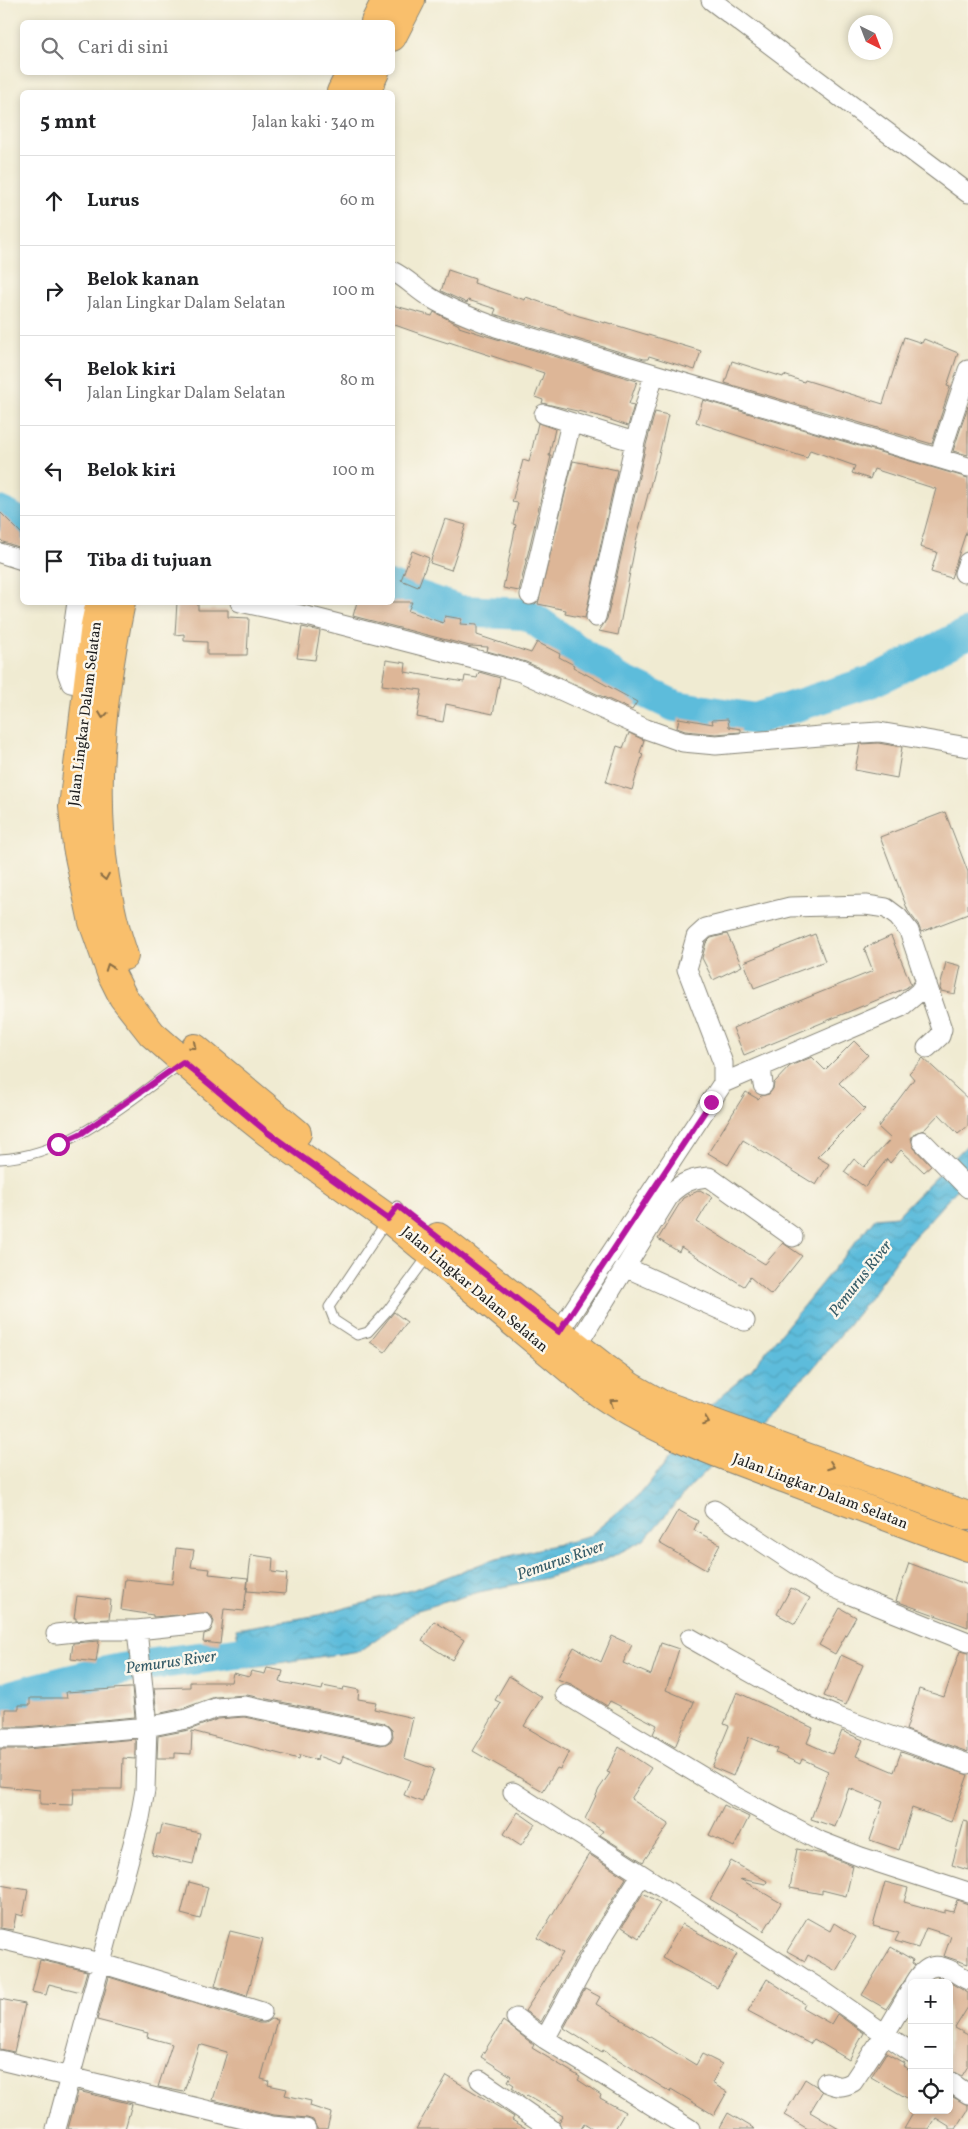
<!DOCTYPE html>
<html lang="id">
<meta charset="utf-8">
<style>
:root{--surface:#fff;--page:#f2f2f2;--text:#202124;--muted:#757577;--line:#e0e0e0}
body{margin:0;font-family:Vollkorn,serif;background:var(--page);color:var(--text)}
.controls{position:absolute;right:15px;bottom:15px;display:grid;overflow:hidden;border-radius:8px;box-shadow:0 2px 8px #0003}
.controls button{width:45px;height:45px;display:grid;place-items:center;padding:0;border:0;border-bottom:1px solid var(--line);background:var(--surface);color:var(--text);font:25px sans-serif}
.compass{position:absolute;left:848px;top:15px;width:45px;height:45px;border-radius:50%;background:var(--surface);box-shadow:0 2px 8px #0003;rotate:138deg}
.stop{position:absolute;width:15px;height:15px;margin:-11px;border:4px solid #b5179e;border-radius:50%;background:#fff}
.stop.end{background:#b5179e;border-color:#fff;box-shadow:0 1px 5px #0008}
.list{margin:0;padding:0;list-style:none}
h2{display:flex;justify-content:space-between;align-items:center;height:65px;margin:0;padding:0 20px;font-size:21px}
h2 small{font-size:16px;font-weight:400;color:var(--muted)}
.list li{display:grid;grid-template-columns:32px 1fr auto;gap:15px;align-items:center;box-sizing:border-box;height:90px;padding:0 20px;border-top:1px solid var(--line)}
.list b{display:block;font-size:19px;white-space:nowrap}
.list p{margin:0;font-size:16px;white-space:nowrap;color:var(--muted)}
.list em{font-size:16px;font-style:normal;color:var(--muted)}
.icon{flex:none;width:28px;height:28px;fill:none;stroke:currentColor;stroke-width:2;stroke-linecap:round;stroke-linejoin:round}
.map{position:relative;flex:none;width:968px;height:2129px;overflow:hidden}
.search{position:absolute;background:var(--surface);box-shadow:0 2px 8px #0003;left:20px;top:20px;width:375px;height:55px;display:flex;align-items:center;gap:12px;box-sizing:border-box;padding:0 18px;border-radius:8px;color:var(--muted);font-size:19px}
.panel{position:absolute;background:var(--surface);box-shadow:0 2px 8px #0003;left:20px;top:90px;width:375px;height:515px;border-radius:8px}
.map>svg:first-child{display:block}
.water{fill:url(#water-waves);stroke:#3c6c7c}
.lines{fill:none;stroke-linecap:round;stroke-linejoin:round}
.river{stroke:#5dbcdb;stroke-width:32}
.building{fill:#ddb697}
.service-casing{stroke:#868477;stroke-width:11}
.minor-casing{stroke:#868477;stroke-width:21}
.primary-casing{stroke:#868477;stroke-width:30}
.service{stroke:#fff;stroke-width:9}
.minor{stroke:#fff;stroke-width:19}
.primary{stroke:#f9bf6c;stroke-width:28}
.oneway{stroke:#8a6e44}
.route{stroke:#b5179e;stroke-width:6}
.labels{text-anchor:middle;dominant-baseline:central;stroke-width:5;stroke-linejoin:round;paint-order:stroke}
.street-label{font-size:15px;fill:#1c1c1c;stroke:#fbf7ec}
.water-label{font-size:16px;font-style:italic;fill:#365c68;stroke:#fbf7ec}
</style>
<div class="map">
<svg width="968" height="2129" viewBox="0 0 968 2129">
<defs>
<pattern id="water-waves" width="16" height="10" patternUnits="userSpaceOnUse" patternTransform="scale(1.25)"><rect width="16" height="10" fill="#5dbcdb"/><path d="M0 5q4-4 8 0t8 0" fill="none" stroke="#50a1bb"/></pattern>
</defs>
<rect width="100%" height="100%" fill="#fbf7ec"/>
<filter id="ink" filterUnits="userSpaceOnUse"><feTurbulence type="fractalNoise" baseFrequency=".02" numOctaves="2"/><feDisplacementMap in="SourceGraphic" scale="10" xChannelSelector="R" yChannelSelector="G"/><feConvolveMatrix kernelMatrix="1 2 1 2 8 2 1 2 1" color-interpolation-filters="sRGB"/></filter>
<filter id="wash" filterUnits="userSpaceOnUse"><feTurbulence type="fractalNoise" baseFrequency=".0096" numOctaves="4" result="noise"/><feDisplacementMap in="SourceGraphic" scale="20" xChannelSelector="R" yChannelSelector="G"/><feGaussianBlur stdDeviation="1.12" result="paint"/><feColorMatrix in="noise" values="0 0 0 0 0 0 0 0 0 0 0 0 0 0 0 0 0 1.4 0 .05"/><feComposite in="paint" operator="in"/></filter>
<g filter="url(#wash)">
<rect width="100%" height="100%" fill="#f0ebd2"/>
<path class="water" d="M968,1144V1177L907,1245L863,1307L809,1373L773,1405L690,1487L644,1540L605,1560L546,1578L479,1592L418,1610L359,1651L244,1668L236,1629L319,1615L412,1590L489,1561L588,1537L643,1491L712,1404L751,1370L875,1218L897,1216Z"/>
<g class="lines">
<path class="river" d="M0,512L22,524
M392,587L460,611L527,614L616,678L675,706L755,719L873,681L968,633
M0,1699C40,1688 81,1677 122,1669C176,1659 231,1656 285,1645"/>
</g>
<g id="blocks">
<path class="building" d="M448,270L475,279L474,283L525,300L526,297L579,316L605,323V322L701,351L695,370L649,356L648,359H644L503,317L494,314L496,309L468,300L467,303L441,291Z
M392,305L432,316L434,312L459,325V327L487,336L637,381L629,404L634,405L628,426L599,416L542,403L543,400L535,397L544,373L449,342L448,343L426,336L392,324Z
M904,337L922,343L924,339L958,353L947,386L950,387L932,444L725,383L732,361L783,377L784,375L804,382L805,380L883,404Z
M703,400L968,478V526L951,578L931,572L937,552L920,547L936,489L874,469L870,479L852,473L855,466L810,450L807,458L696,422Z
M968,406V455L953,451Z
M655,412L668,415L657,463H656L636,541L618,635L599,631L607,619L646,445Z
M538,423L555,429L549,456H551L519,591L503,588L516,525L513,524L518,503L512,502L523,460L529,462Z
M573,461L617,470L585,618L565,614L566,610L538,604Z
M0,512L22,534V548L3,542L0,539Z
M445,519L466,525L451,570L430,563Z
M412,551L429,558L418,587L401,580Z
M177,602H198V610H228V617L249,618L247,655H207V642L184,641V634L175,635Z
M357,602H412L408,611L443,623L445,616L462,619L460,624L477,625V635L531,653L537,642L560,654L559,657L574,665L573,667L637,702L632,710L526,662L487,651L488,647L470,646L353,616Z
M302,627L320,631L315,660L297,658Z
M386,660L406,663L405,672L464,682L465,676L477,678L479,672L500,678L493,714L446,704L443,722L417,717L422,690L382,685Z
M679,718L713,724L712,720L728,719L729,727L741,729V732L716,734L685,731L677,728Z
M629,733L644,740L640,753L643,754L632,790L606,782L617,746L623,748Z
M878,743L902,747L897,778L855,770L860,744Z
M945,812L968,872V914L921,932L918,924L908,911L880,837Z
M727,934L742,966L713,980L702,958L706,943L711,938Z
M815,934L825,961L754,988L744,962Z
M891,936L911,984L906,988L744,1055L733,1028L873,971L864,948Z
M946,962L961,966L955,994L941,991L940,988Z
M854,1041L868,1055L839,1083L865,1109L817,1157L829,1164L816,1185L743,1140L728,1165L708,1153L746,1092L758,1099L761,1096L769,1094L773,1089L774,1083L790,1066L812,1057L825,1070Z
M923,1058L968,1099V1126L958,1134L939,1114L924,1130L915,1133L911,1138L914,1148L931,1166L924,1172L901,1150L890,1163L887,1159L865,1187L844,1172L854,1159L864,1167L891,1139L878,1127L914,1079L909,1073Z
M700,1190L712,1197L697,1222L765,1264L783,1243L802,1256L771,1295L750,1277L744,1286L681,1247L679,1252L658,1239L683,1198Z
M394,1312L407,1322L385,1352L370,1342Z
M678,1510L698,1521L694,1530L720,1544L706,1570L659,1543Z
M176,1548L194,1550L191,1567L210,1569L209,1574L248,1578L244,1611L224,1609L220,1644L203,1642L204,1634L210,1632L214,1622L212,1616L207,1613L153,1617V1615L121,1610L125,1579L172,1584Z
M251,1555L273,1558L272,1572L287,1574L285,1594L247,1591Z
M909,1563L968,1585V1627L896,1601Z
M791,1588L810,1598L795,1624L777,1614Z
M77,1596L111,1600L109,1619L76,1621V1618H74Z
M840,1608L856,1617L835,1654L819,1645Z
M434,1621L464,1640L452,1660L422,1641Z
M612,1636L632,1645L623,1663L651,1675L661,1643L679,1649L666,1690L694,1702L675,1747L653,1734L657,1725L610,1701L607,1706L571,1684L557,1679L574,1647L601,1662Z
M99,1641L96,1662L71,1659L73,1643Z
M960,1651L968,1653V1752L906,1730L919,1689L944,1697Z
M841,1655L863,1665L846,1705L824,1696Z
M267,1668L283,1671L280,1682L322,1690L323,1686L343,1690L344,1687L359,1690L358,1699L376,1702L374,1709L413,1718L404,1758L434,1769L422,1802L404,1795L410,1780L343,1756L340,1764L318,1756L317,1760L300,1755L299,1759L192,1731L191,1754L175,1753V1758H157L158,1736L189,1730L218,1719L244,1717L380,1745L386,1744L391,1741L393,1736L392,1730L384,1723L247,1695L215,1697L184,1708L157,1714L154,1688L190,1687V1682H231L233,1673L249,1677L251,1671L265,1674Z
M509,1676L542,1697L524,1726L569,1752L560,1769L557,1768L543,1791L473,1751L501,1703L495,1700Z
M129,1688H132L135,1717L25,1727H5V1709H19V1705H30V1698H67L66,1692Z
M737,1692L813,1728L807,1743L832,1754L842,1731L863,1740L856,1756L894,1772L901,1752L968,1775L951,1822L912,1808L899,1850L870,1840L883,1802L849,1788L835,1827L811,1819L828,1771L802,1759L800,1764L776,1753L778,1749L749,1737L733,1776L712,1767L729,1726L724,1724Z
M135,1739V1759L123,1758L122,1789H74L73,1805L40,1804V1790L0,1786V1749H27Z
M619,1747L651,1768L631,1799L669,1824L643,1862L600,1835L603,1831L585,1819L599,1789L610,1773L607,1772Z
M724,1805L749,1817L734,1847L709,1835Z
M518,1812L535,1824L521,1845L504,1834Z
M964,1821L968,1822V1870L952,1865Z
M162,1825L200,1833L193,1864L152,1855L157,1834H160Z
M797,1849L823,1854L853,1866L846,1896L822,1890V1894L790,1888Z
M589,1854L626,1878L577,1956L541,2022L525,2011L563,1953L538,1938Z
M731,1861L767,1881L766,1884L740,1879L781,1903L764,1931L710,1899Z
M189,1882L208,1887L200,1919L181,1914Z
M885,1882L908,1888L904,1902L945,1913V1910L953,1912L957,1900L968,1904V1964L944,1956L951,1936L926,1928L918,1948L895,1941L899,1933L873,1926Z
M0,1885L28,1890L23,1916L16,1914L13,1930L0,1928Z
M643,1893L660,1903L639,1938L622,1927Z
M807,1918L830,1931L834,1923L856,1937L836,1971L808,1955L805,1961L787,1951Z
M682,1924L737,1954L717,1988L662,1958Z
M230,1931L263,1939L247,1996L215,1986Z
M891,1947L913,1960L912,1963L915,1965L886,2009L862,1995Z
M40,1960L87,1971L81,1992L49,1984L46,1995L32,1992Z
M109,1977L259,2023H265L271,2019L277,2020L261,2079L269,2081L268,2085L287,2089L285,2095L311,2101L310,2106L331,2113L327,2129H317L313,2120L307,2118L274,2115L213,2100L227,2052L199,2044L184,2092L158,2087L172,2044L147,2037L148,2033L97,2020Z
M767,1979L805,2004L803,2008L831,2024L837,2014L864,2033L849,2060L814,2039L810,2044L748,2011Z
M949,1982L968,1993V2007L955,2028L968,2035V2066L962,2076L949,2070Z
M585,1989L600,1997L596,2004L696,2065L702,2054L722,2064L712,2083L727,2092L714,2115L671,2089L670,2092L603,2050L602,2052L564,2028Z
M0,1999L25,2004L14,2052L0,2049Z
M503,2021L534,2045L532,2048L580,2077L578,2080L601,2095L600,2098L625,2112L615,2129H592L584,2124L581,2129H562L559,2122L563,2116L527,2095L525,2097L512,2088L514,2085L508,2081L511,2076L481,2057Z
M886,2053L904,2063L903,2066L912,2071V2101L871,2077Z
M447,2076L500,2108L514,2117L512,2120L527,2129H416Z
M805,2079L816,2086L822,2092L810,2112L839,2129H808L784,2115Z
M78,2091L132,2104L125,2129H68Z
M949,2095L968,2105V2110L956,2129H949V2126L936,2118L929,2129H904L915,2110H949Z
M728,2113L755,2129H719Z"/>
</g>
</g>
<g filter="url(#ink)">
<use href="#blocks" fill-opacity="0" stroke="#868477" stroke-width="1"/>
<g class="lines">
<defs>
<path id="service" d="M0,1159C70,1155 127,1102 181,1064
M397,1206L329,1307L334,1320L357,1335L368,1332L388,1310L428,1256"/>
<path id="minor" d="M711,0L968,193
M392,271C407,278 417,290 431,298C452,311 476,319 499,328L968,467
M544,414L635,442
M939,458L968,370
M0,553L22,560
M964,573L968,562
M530,595L571,423
M77,602L67,672L71,683L98,687
M240,602L315,618L493,664L521,672L646,729L683,742L716,745L832,735L879,732L968,747
M596,617L635,442L654,374
M926,982L942,1029L940,1036L927,1048
M761,1067L763,1085
M922,1141L968,1188
M625,1267L745,1321
M559,1332L723,1083V1063L687,969L696,937L706,928L790,907L866,905L886,908L898,917L909,931L926,982L919,992L901,1007L723,1083
M571,1355L671,1193C683,1182 693,1178 709,1177L793,1237
M714,1510L826,1584L853,1596L968,1642
M56,1634L93,1630H137
M690,1638L805,1703L838,1717L968,1764
M565,1694L736,1797L820,1841L861,1857L968,1892
M0,1738H26L147,1727L137,1630L203,1623
M513,1792L826,1993L912,2053
M0,1939L100,1963L262,2012
M915,1983C931,1955 946,1968 968,1980
M516,2018L545,2039L690,2129
M545,2039L587,1962L641,1875
M0,2060L272,2126L306,2129
M480,2080L551,2129
M949,2081L968,2094
M826,2082C837,2087 842,2088 853,2082L885,2034L912,1988
M56,2129L140,1818L145,1790L147,1727L187,1719L216,1708L245,1706L382,1734"/>
<path id="primary" d="M375,22L386,0
M392,37L411,0
M341,92L351,72
M366,92L375,72
M100,602L95,625L73,807L77,847L93,922L111,973L123,997L152,1034L237,1108L267,1132L389,1219L591,1387C649,1430 719,1454 786,1479C847,1502 908,1524 968,1547
M121,602C97,719 85,842 124,956
M195,1048L297,1133
M438,1237L605,1368L631,1387L661,1404L968,1516"/>
</defs>
<use href="#service" class="service-casing"/>
<use href="#minor" class="minor-casing"/>
<use href="#primary" class="primary-casing"/>
<use href="#service" class="service"/>
<use href="#minor" class="minor"/>
<use href="#primary" class="primary"/>
</g>
<defs><path id="oneway-chevron" d="M-2-3.5L2.5 0L-2 3.5" fill="none" stroke-width="1.6" stroke-linecap="round" stroke-linejoin="round" transform="scale(1.25)"/></defs>
<g class="oneway">
<use href="#oneway-chevron" transform="translate(103 715) rotate(96)"/>
<use href="#oneway-chevron" transform="translate(105 877) rotate(79)"/>
<use href="#oneway-chevron" transform="translate(109 967) rotate(-110)"/>
<use href="#oneway-chevron" transform="translate(193 1046) rotate(40)"/>
<use href="#oneway-chevron" transform="translate(613 1402) rotate(-146)"/>
<use href="#oneway-chevron" transform="translate(706 1421) rotate(20)"/>
<use href="#oneway-chevron" transform="translate(831 1466) rotate(20)"/>
</g>
</g>
<g class="lines" filter="url(#ink)">
<path class="route" d="M58,1144L82,1133L183,1062L267,1132L388,1219L398,1206L559,1332L711,1102"/>
</g>
<g class="labels">
<g class="street-label">
<text transform="translate(86 714) rotate(-83)">Jalan Lingkar Dalam Selatan</text>
<text transform="translate(474 1290) rotate(40)">Jalan Lingkar Dalam Selatan</text>
<text transform="translate(820 1492) rotate(21)">Jalan Lingkar Dalam Selatan</text>
</g>
<g class="water-label">
<text transform="translate(861 1279) rotate(-52)">Pemurus River</text>
<text transform="translate(561 1561) rotate(-19)">Pemurus River</text>
<text transform="translate(171 1663) rotate(-8)">Pemurus River</text>
</g>
</g>
</svg>
<div class="controls">
<button>+</button>
<button>−</button>
<button><svg class="icon" aria-label="locate" viewBox="0 0 24 24"><circle cx="12" cy="12" r="6"/><path d="M12 2v4M12 18v4M2 12h4M18 12h4"/></svg></button>
</div>
<svg class="compass" viewBox="-18 -18 36 36"><path d="M0-13l5 13h-10z" fill="#e53935"/><path d="M0 13l5-13h-10z" fill="#757577"/></svg>
<div class="stop" style="left:58px;top:1144px"></div>
<div class="stop end" style="left:711px;top:1102px"></div>
<div class="search"><svg class="icon" aria-label="search" viewBox="0 0 24 24"><circle cx="10" cy="10" r="6"/><path d="M15 15l6 6"/></svg>Cari di sini</div>
<section class="panel">
<h2>5 mnt<small>Jalan kaki · 340 m</small></h2>
<ul class="list">
<li><svg class="icon" aria-label="ahead" viewBox="0 0 24 24"><path d="M12 20V5M6 11l6-6 6 6"/></svg><div><b>Lurus</b></div><em>60 m</em></li>
<li><svg class="icon" aria-label="right" viewBox="0 0 24 24"><path d="M7 20v-9h11M14 6l5 5-5 5"/></svg><div><b>Belok kanan</b><p>Jalan Lingkar Dalam Selatan</p></div><em>100 m</em></li>
<li><svg class="icon" aria-label="left" viewBox="0 0 24 24"><path d="M17 20v-9H6M10 6l-5 5 5 5"/></svg><div><b>Belok kiri</b><p>Jalan Lingkar Dalam Selatan</p></div><em>80 m</em></li>
<li><svg class="icon" aria-label="left" viewBox="0 0 24 24"><path d="M17 20v-9H6M10 6l-5 5 5 5"/></svg><div><b>Belok kiri</b></div><em>100 m</em></li>
<li><svg class="icon" aria-label="arrive" viewBox="0 0 24 24"><path d="M6 21V4h12l-3 4 3 4H6"/></svg><div><b>Tiba di tujuan</b></div></li>
</ul>
</section>
</div>
